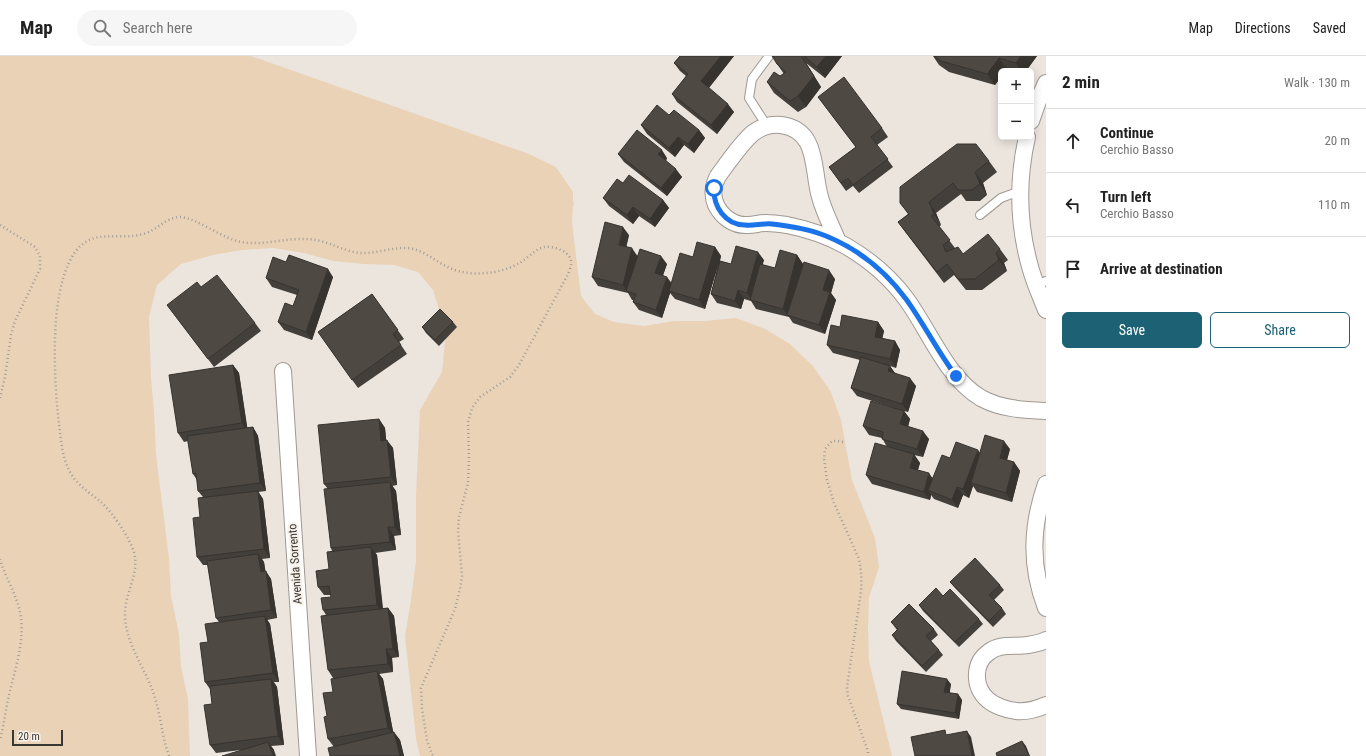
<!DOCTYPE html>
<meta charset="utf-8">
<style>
:root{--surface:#fff;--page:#f6f6f6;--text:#222;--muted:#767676;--line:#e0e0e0;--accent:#1d6174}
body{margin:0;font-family:"Roboto Condensed",sans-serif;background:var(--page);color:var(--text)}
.controls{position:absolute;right:12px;top:12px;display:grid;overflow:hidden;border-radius:6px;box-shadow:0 2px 10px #0003}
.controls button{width:36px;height:36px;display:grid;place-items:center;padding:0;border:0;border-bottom:1px solid var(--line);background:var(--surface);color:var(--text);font:20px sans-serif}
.scale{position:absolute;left:12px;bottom:10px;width:51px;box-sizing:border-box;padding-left:4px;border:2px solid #3a3835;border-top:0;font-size:11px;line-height:14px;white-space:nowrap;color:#3a3835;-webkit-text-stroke:3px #f8f2eb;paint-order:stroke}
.stop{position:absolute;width:12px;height:12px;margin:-9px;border:3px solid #1a73e8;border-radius:50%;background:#fff}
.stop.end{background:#1a73e8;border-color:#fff;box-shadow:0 1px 4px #0008}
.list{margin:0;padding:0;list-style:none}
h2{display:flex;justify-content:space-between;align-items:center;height:52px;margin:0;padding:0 16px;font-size:17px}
h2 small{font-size:13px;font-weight:400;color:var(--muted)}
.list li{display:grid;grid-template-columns:26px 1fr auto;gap:12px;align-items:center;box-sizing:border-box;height:64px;padding:0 16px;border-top:1px solid var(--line)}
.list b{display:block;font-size:15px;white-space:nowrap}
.list p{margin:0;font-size:13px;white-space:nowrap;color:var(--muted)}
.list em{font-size:13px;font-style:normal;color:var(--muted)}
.actions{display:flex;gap:8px;padding:12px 16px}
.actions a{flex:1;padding:9px 0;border:1px solid var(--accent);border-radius:6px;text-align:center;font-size:14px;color:var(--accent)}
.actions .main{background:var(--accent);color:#fff}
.icon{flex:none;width:22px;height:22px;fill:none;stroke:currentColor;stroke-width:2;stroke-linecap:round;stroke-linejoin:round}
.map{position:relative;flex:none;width:1046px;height:700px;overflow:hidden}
header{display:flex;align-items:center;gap:24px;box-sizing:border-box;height:56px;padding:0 20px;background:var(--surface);border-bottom:1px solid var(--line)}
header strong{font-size:19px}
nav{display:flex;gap:22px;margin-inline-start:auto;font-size:14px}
.search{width:280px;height:36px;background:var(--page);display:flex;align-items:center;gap:10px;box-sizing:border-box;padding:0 14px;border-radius:22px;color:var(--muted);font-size:15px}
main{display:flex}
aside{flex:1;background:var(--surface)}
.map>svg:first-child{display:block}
.green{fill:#ead2b7}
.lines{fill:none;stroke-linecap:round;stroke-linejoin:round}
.lane-casing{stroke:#9f9993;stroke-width:10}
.street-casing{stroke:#9f9993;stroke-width:18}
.path{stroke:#9f9b96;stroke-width:2.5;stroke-dasharray:1 3;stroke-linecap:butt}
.lane{stroke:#fff;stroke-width:8}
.street{stroke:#fff;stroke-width:16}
.wall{fill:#433f3a}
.shaded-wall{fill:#37332f}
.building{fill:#4e4943;stroke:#37332f}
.route{stroke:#1a73e8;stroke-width:5}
.labels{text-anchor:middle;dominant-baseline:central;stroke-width:4;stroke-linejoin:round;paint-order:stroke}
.street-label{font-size:12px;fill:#3a3835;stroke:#f8f2eb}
</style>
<header>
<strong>Map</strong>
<div class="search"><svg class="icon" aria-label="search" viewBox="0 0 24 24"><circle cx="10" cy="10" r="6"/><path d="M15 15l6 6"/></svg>Search here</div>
<nav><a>Map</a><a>Directions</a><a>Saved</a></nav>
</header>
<main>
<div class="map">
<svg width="1046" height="700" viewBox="0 0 1046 700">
<rect width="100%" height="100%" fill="#ebe5de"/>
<path class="green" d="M0,0H251L529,98L556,111L573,136V145L574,147L573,150L572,166L581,240L595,258L614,266L644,270L674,265H705L736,262L765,273L790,288L813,310L831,336L841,364L852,424L875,482L879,511L869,542L868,572L869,605L892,700H420L416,683L405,580L411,544L416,504V439L420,354L442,316L446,276L433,234L418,216L394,209L364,208L333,205L304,197L273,192L242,194L213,199L181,208L157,229L149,261L151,322L154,355L156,398L169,502L171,540L179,578L181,610L188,643L190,700H0Z"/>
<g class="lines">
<defs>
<path id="lane" d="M767,70L749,42L752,23L769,0
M980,159L1001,142L1020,135
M1036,228L1046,225"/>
<path id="street" d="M1031,65L1038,45L1046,27
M1027,81C1017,125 1018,170 1031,214C1035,228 1041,241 1046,254
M838,186C832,171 824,156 820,141C812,114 819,74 781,69C771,68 761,71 753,77C741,87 727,108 718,120C713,129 712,140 716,149C722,161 734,170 748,169C754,169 760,167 766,167C772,167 780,168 787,169C807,173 828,180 846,190C870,204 891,222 907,244C930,276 947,322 981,342C1001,353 1024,354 1046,355
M283,315L308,700
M1046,428C1031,471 1030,510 1046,552
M1046,584C1040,587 1034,588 1028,589C1015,591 1000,587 989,596C973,607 973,631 988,644C995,650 1007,654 1016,655C1026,656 1037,653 1046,649"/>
</defs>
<use href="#lane" class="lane-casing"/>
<use href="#street" class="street-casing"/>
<path class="path" d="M0,169L35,191L40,200V213L15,265L11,279L5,321L0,342
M843,386L837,385H832L825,393L824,403L827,424L834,447L859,503C861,514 862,524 861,535L847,631L848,640L868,695V700
M0,503C5,521 16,537 20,556C26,585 14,615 8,644C5,657 4,670 0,683
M169,700C162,681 161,661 155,642C147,614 126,590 125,560C124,538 140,518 134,496C129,481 113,457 101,446C90,437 77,429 70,416C62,402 61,384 59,368C54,324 49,240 72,201C91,168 119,187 146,177C158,173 167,161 180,161C197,162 221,182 241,186C261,190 285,182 306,183C323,183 337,192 354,196C372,200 389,191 408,192C425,194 437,207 452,213C472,221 502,218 521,206C528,202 535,193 544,191C553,190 569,194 571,205C572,209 569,216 567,220L519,309L510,321L480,341L472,352L468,366L469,403L468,427L459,461L458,475L462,520L460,533L455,553L421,632L422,652L427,685L433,700"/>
<use href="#lane" class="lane"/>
<use href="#street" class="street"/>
</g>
<path class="wall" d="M680,0H734L709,32L734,56L717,78L677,46L672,38L686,20L680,15L674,7Z
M773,0H842L825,22L806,7L821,31L806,51L798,56L774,37L767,26L780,20L784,18L777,8Z
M933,0H1037L1026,15H1013L1007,13L1001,15V21L995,29L949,16L939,9Z
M818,41L882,72L888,81L877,89L893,111L859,137L853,130L846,135L829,111L856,91Z
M669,59L699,74L705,82L694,97L684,89L675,101L647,78L641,69Z
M618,98L667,102L666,105L682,121L667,140L624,106Z
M989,105L997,116L983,127L987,139L980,145H966L961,138L936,157L941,169L939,171L955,192L963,198L1000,193L1008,204L1004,207L1007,215L982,234H966L954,219L944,227L906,177L898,166L908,158L900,147Z
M623,127L663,144L669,152L655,171L639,160L633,168L609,150L603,142Z
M629,179L626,191L638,200L667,208L663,219L671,227L693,201L715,191L721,200L720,205L731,208L764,204L762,209L775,212L797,199L803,208L835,223L831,237L836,244L825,278L793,267L789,261L756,253L751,245L744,243L741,253L717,247L711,238L718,209L705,253L675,243L670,237L662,262L639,254L633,246L634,244H632L628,237L598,230L592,221Z
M286,206L333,221L312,284L284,274L278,266L293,250L297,239L272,231L266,222Z
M201,231L255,267L261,275L214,311L167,249Z
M372,238L404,283L399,286L407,298L358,332L318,276Z
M453,266L457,271L439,290L426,277L422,271Z
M878,266L884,275L882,282L895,285L900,294L896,312L890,310L895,317L916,330L908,356L904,355L910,363L908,371L929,383L923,401L914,399L920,407L918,414L933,422L950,402L1010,393L1007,404L1014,406L1020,415L1012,446L977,436L973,430L969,442L963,439L958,452L934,443L931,439L930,444L872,428L866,419L887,391L882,382L869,379L863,370L894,352L857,340L851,332L860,304L833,297L827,289L840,271Z
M233,309L239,317L247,372L253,371L258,380L266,435L258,436L263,443L270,502L262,503L264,506L265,515L271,523L277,562L267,564L270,568L279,626H274L277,631L284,689L271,690L274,694H241L216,697L210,689L212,648L210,633L205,626L208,586L219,566L216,562L208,509H203L197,501L200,461L203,441L198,435L197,424L193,418L188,385L184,386L178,377Z
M379,363L385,372L386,384L393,392L397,429L392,430L396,435L401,479L394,480L396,494L375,497L377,499L383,552H388L394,560L399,601L392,602L393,616L379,618L383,623L393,676L400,684L404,700H330L334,691L328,683L327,660L333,636V622L328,614L326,559L323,554L331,541V539H324L318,531L329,513L332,495L331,492L328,433L324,428Z
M950,526L1000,529L1004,534L994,544L1002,552L1006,558L993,571L954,531Z
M943,540L979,563L983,568L959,591L923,555L919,549Z
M891,566L934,573L938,579L931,585L939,594L943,599L926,616L896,585L892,579L897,574Z
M951,628L949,637L958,638L962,644L959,663L901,653L897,648Z"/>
<path class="shaded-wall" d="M721,0H734L707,34L701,25Z
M801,0L806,7L821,31L806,51L798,40Z
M826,0H842L825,22L817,11Z
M1021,0H1037L1026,15H1021L1016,7Z
M999,2L1007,13L1005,15H1001V21L995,29L987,18Z
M728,48L734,56L717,78L711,69Z
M699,74L705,82L694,97L688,88Z
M678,81L684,89L675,101L669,92Z
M662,94L667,102L664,107L658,98Z
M676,113L682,121L667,140L661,132Z
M975,116L983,127L987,139L980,128Z
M663,144L669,152L655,171L650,163Z
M929,146L936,157L941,169L934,158Z
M633,151L639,160L633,168L627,159Z
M623,171L629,179L625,197L619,189Z
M715,191L721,200L705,253L699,244Z
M632,192L638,201L628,236L623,229Z
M758,196L764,204L753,245L747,237Z
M996,197L1004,207L1007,215L999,204Z
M797,199L803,208L788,259L783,253Z
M661,200L667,208L661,225L655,217Z
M328,213L333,221L312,284L306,276Z
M829,214L835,223L831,237L836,244L825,278L819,269L823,234Z
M667,221L673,229L669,235L670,237L662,262L656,254Z
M738,234L744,243L741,253L735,245Z
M878,266L884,275L881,289L875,281Z
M895,285L900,294L896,312L890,303Z
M233,309L239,317L248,376L242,367Z
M890,310L896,319L888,315Z
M910,322L916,330L908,356L902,348Z
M904,355L910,363L906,377L900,368Z
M379,363L385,372L387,393L381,385Z
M253,371L258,380L266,435L260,427Z
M923,375L929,383L923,401L917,393Z
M387,384L393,392L397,429L391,421Z
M1004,385L1010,393L1005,411L1000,402Z
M978,394L984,403L971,427L973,430L969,442L963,433Z
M914,398L920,407L916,420L910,412Z
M1014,406L1020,415L1012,446L1006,437Z
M929,417L935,426L928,434L931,439L930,444L924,436Z
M390,426L396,435L401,479L395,471Z
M957,431L963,439L958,452L952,444Z
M258,435L263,443L270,502L264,493Z
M388,471L394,480L396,494L390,486Z
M371,491L377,499L383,557L377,549Z
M258,498L264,506L267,524L261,516Z
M266,515L271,523L277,562L271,554Z
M388,552L394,560L399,601L393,593Z
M265,560L270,568L279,626L273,617Z
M386,593L392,602L393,616L388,608Z
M377,615L383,623L394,680L388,672Z
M271,623L277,631L284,689L278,680Z
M947,623L951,628L949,642L944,636Z
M958,638L962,644L959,663L955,657Z
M967,675L971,681L975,700H972Z
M394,676L400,684L404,700H400Z
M1022,685L1026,690L1030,700H1029Z
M268,686L274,694L276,700H273Z"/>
<path class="building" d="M680,0H721L701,25L728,48L711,69L672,38L688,18L674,7Z
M772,0H801L814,20L798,40L790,45L767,26L774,16L780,20L786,16L777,8Z
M804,0H826L817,11Z
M934,0H1021L1016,7L999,2L987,18L941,5Z
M844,21L882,72L871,81L888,103L853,129L848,122L841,127L829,111L856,91L818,41Z
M657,49L669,59L674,54L699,74L688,88L678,81L669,92L641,69Z
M637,74L662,94L658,98L676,113L661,132L618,98Z
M957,88H976L989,105L975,116L980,128L972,134H958L953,127L929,146L934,158L931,160L950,184L943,189L946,196L958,191L963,198L988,178L1000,193L996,197L999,204L975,223H958L947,208L937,216L898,166L909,158L900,147V131Z
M629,119L663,144L650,163L633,151L627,159L603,142L617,123L623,127Z
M605,166L623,171L619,189L632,192L623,229L592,221Z
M697,186L715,191L699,244L669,235L680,197L693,201Z
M736,190L758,196L747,237L738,234L735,245L711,238L720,205L731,208Z
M640,193L661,200L655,217L667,221L656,254L633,246L636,238L626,235Z
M780,194L797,199L783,253L750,244L760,208L775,212Z
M289,199L328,213L306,276L278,266L285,247L293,250L299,234L266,222L273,201L286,206Z
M804,206L829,214L823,234L830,236L819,269L787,259Z
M217,219L255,267L208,303L167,249L197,226L201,231Z
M372,238L398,274L393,278L401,289L352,324L318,276Z
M440,253L453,266L435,284L422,271Z
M842,259L878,266L875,281L895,285L890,303L827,289L831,269L840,271Z
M861,301L890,310L888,315L910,322L902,348L851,332Z
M233,309L242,367L178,377L169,319Z
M871,345L904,355L900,368L923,375L917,393L882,383L883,376L863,370Z
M379,363L381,385L387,384L391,421L324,428L318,369Z
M253,371L260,427L198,435L196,417L193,418L187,380Z
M985,379L1004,385L1000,402L1014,406L1006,437L971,427Z
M956,386L978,394L963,433L957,431L952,444L928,434L942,399L950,402Z
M875,387L914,398L910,412L929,417L924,436L866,419Z
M390,426L395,471H388L390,486L331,492L324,433Z
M258,435L264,493L197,501L193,462L200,461L198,442Z
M371,491L377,549L323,554L321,542L331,541L329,530L318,531L316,515L329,513L327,496Z
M258,498L261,516L266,515L271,554L216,562L207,505Z
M975,502L1000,529L989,539L1002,552L989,565L950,526Z
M936,532L943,540L950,533L979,563L955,586L919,549Z
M909,548L934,573L926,580L939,594L922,610L892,579L898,573L891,566Z
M388,552L393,593H386L388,608L328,614L321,560Z
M265,560L273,617L205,626L200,587L208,586L205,568Z
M377,615L388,672L328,683L324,661L327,660L323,637L333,636L331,623Z
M902,615L947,623L944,636L958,638L955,657L897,648Z
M271,623L278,680L210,689L204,649L212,648L210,630Z
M945,674L946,679L967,675L972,700H915L911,681Z
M394,676L400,700H330L328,692Z
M1022,685L1029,700H997L996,697Z
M268,686L273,700H222Z"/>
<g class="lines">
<path class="route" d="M714,132C713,150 725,169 745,169C754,170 763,167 772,168C790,170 809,173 826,180C858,193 886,216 906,243C924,268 938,296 956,320"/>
</g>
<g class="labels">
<g class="street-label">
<text transform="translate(295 508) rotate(-94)">Avenida Sorrento</text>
</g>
</g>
</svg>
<div class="controls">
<button>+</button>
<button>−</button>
</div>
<div class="scale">20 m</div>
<div class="stop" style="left:714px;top:132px"></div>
<div class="stop end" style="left:956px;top:320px"></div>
</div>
<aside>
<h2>2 min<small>Walk · 130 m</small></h2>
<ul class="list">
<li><svg class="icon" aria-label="ahead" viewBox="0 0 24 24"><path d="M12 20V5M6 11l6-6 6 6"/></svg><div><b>Continue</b><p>Cerchio Basso</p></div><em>20 m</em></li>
<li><svg class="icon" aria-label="left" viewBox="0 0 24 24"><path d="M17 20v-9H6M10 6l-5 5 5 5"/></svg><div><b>Turn left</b><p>Cerchio Basso</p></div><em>110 m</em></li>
<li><svg class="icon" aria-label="arrive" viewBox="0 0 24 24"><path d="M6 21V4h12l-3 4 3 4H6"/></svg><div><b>Arrive at destination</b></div></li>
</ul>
<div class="actions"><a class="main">Save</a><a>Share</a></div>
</aside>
</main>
